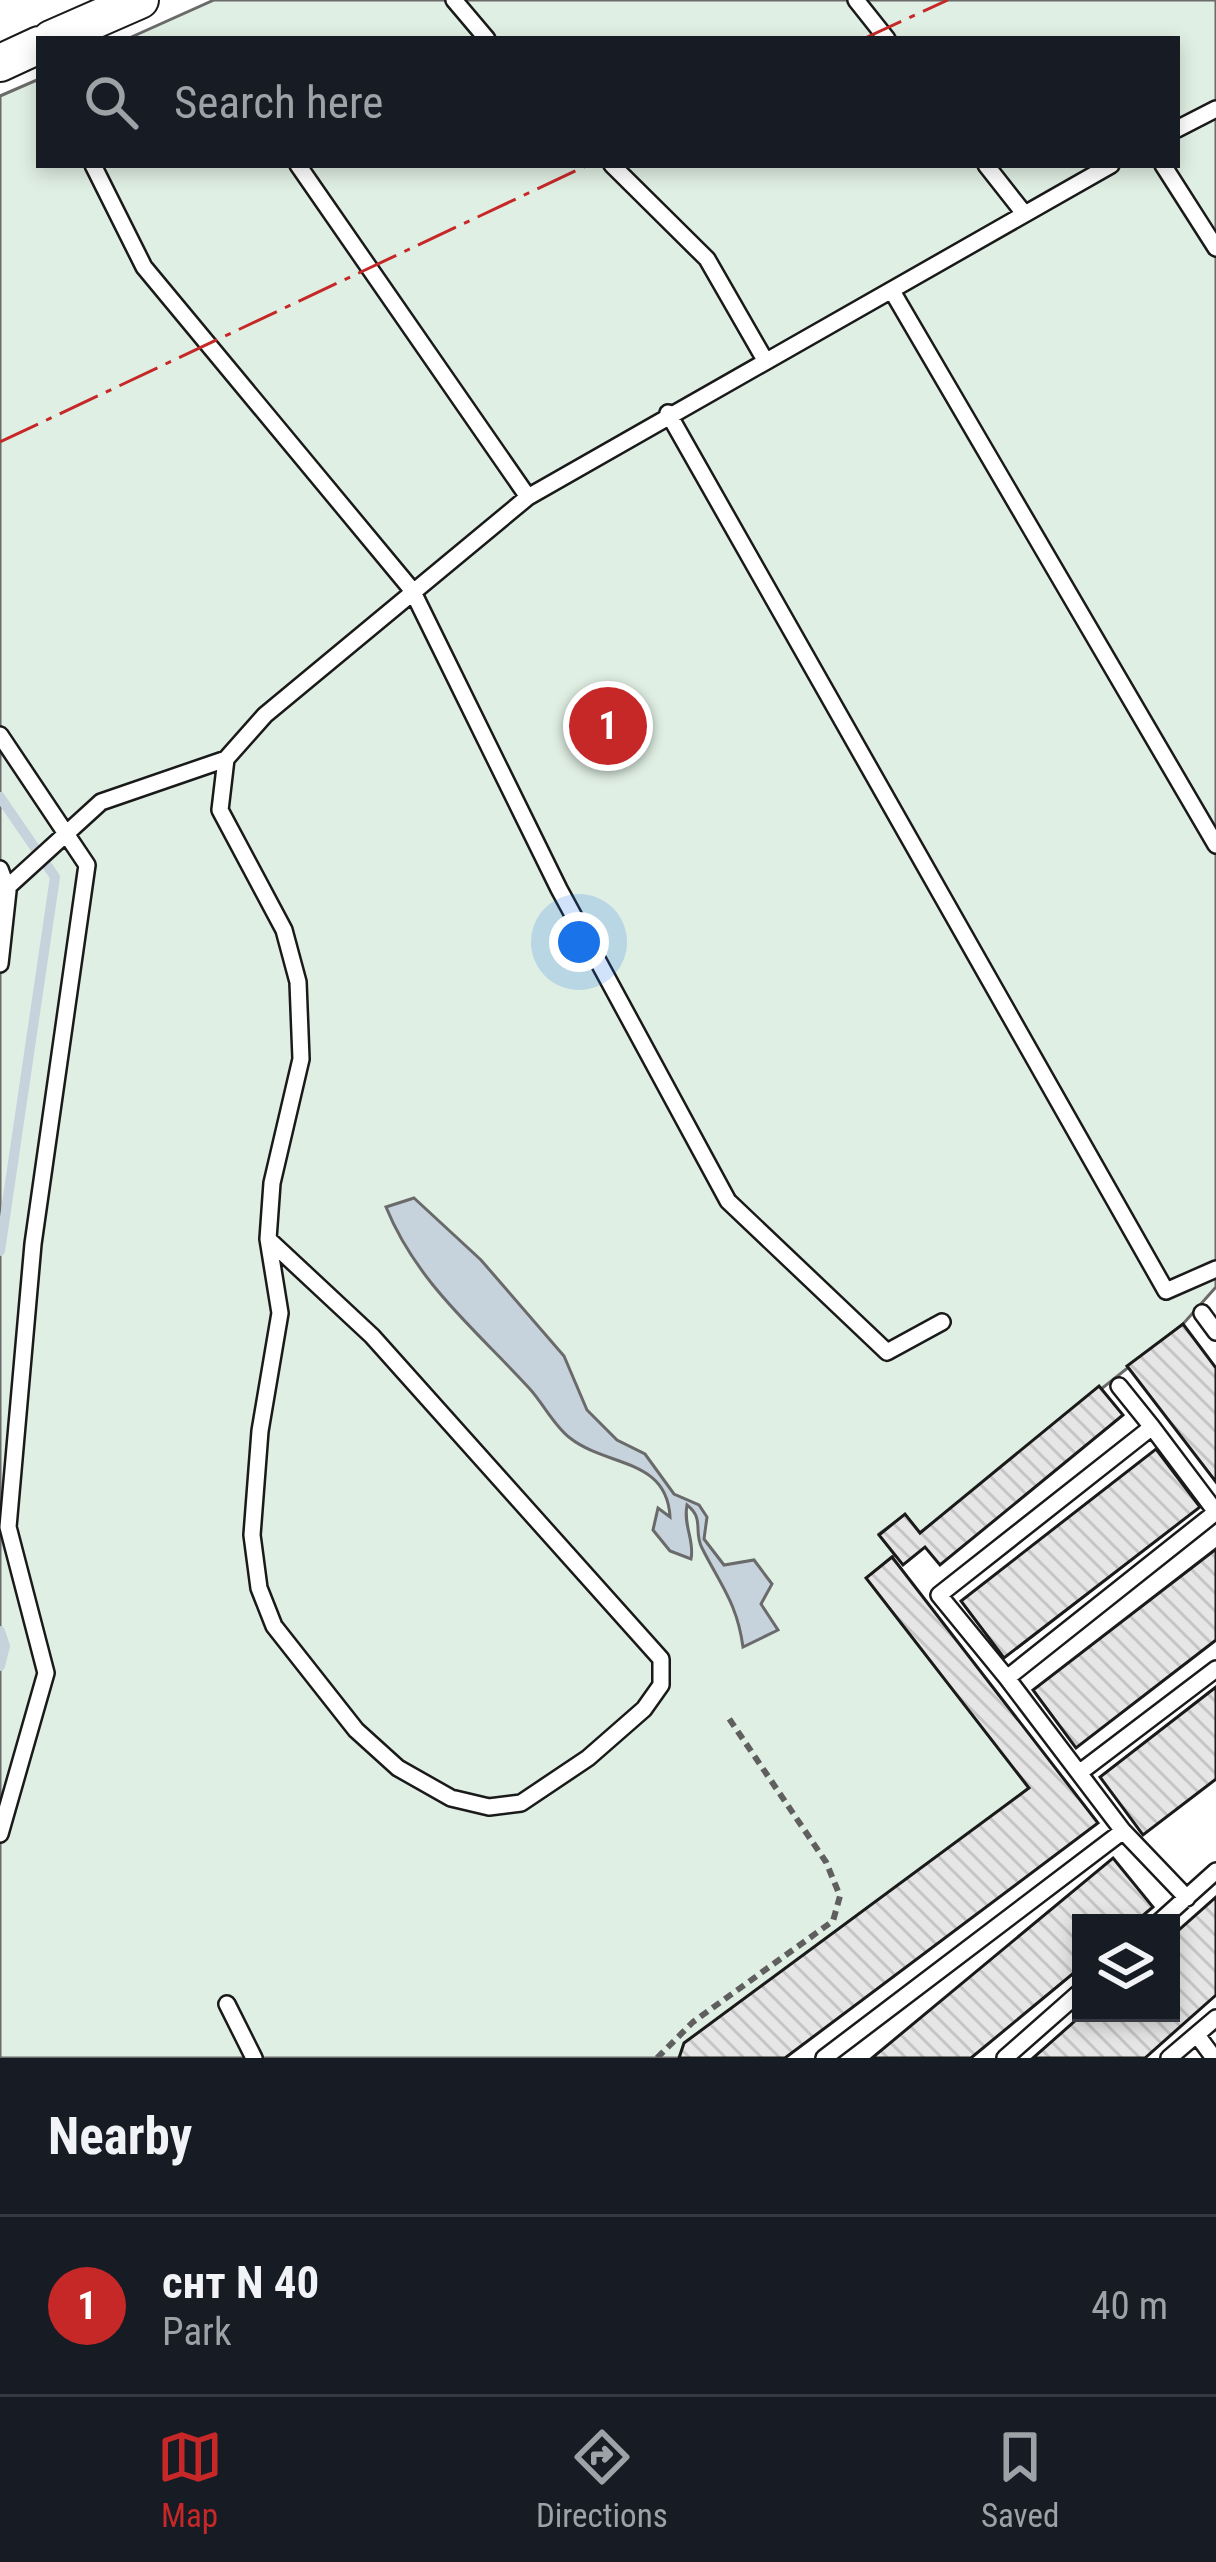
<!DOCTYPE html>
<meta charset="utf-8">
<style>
:root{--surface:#171b24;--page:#20242c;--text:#f1f3f6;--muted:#9ea1a6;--line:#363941;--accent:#c62828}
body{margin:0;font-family:"Roboto Condensed",sans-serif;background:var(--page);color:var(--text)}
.controls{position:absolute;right:36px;bottom:36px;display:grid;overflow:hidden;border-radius:0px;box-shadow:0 6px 18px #0003}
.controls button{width:108px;height:108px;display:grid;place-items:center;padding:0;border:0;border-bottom:3px solid var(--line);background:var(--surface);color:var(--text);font:60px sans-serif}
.you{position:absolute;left:579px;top:942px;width:42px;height:42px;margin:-30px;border:9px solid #fff;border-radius:50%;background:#1a73e8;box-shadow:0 0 0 18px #1a73e833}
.badge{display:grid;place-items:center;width:78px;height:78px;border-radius:50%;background:var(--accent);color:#fff;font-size:39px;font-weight:700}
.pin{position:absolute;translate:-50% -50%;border:6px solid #fff;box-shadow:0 3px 12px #0006}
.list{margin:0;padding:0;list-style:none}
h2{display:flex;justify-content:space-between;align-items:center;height:156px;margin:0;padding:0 48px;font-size:51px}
h2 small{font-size:39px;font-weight:400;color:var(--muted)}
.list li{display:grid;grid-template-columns:78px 1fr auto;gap:36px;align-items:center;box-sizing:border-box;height:180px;padding:0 48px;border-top:3px solid var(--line)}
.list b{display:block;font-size:45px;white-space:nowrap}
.list p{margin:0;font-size:39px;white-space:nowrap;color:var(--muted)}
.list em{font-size:39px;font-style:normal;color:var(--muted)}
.icon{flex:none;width:66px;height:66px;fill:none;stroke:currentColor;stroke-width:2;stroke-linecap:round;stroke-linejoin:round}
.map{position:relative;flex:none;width:1216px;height:2058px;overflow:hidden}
.search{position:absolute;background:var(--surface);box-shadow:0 6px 18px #0003;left:36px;right:36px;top:36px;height:132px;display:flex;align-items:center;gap:30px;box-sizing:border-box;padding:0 42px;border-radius:0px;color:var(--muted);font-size:45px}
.sheet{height:336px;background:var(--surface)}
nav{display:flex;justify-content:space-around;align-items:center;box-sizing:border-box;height:168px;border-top:3px solid var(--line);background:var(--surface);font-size:33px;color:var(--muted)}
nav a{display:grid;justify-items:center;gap:6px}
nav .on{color:var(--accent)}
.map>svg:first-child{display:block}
.garden{fill:#e0efe3;stroke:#6a6a6a;stroke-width:3}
.water{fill:#c6d2dc;stroke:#6a6a6a;stroke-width:3}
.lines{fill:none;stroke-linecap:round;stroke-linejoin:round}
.stream{stroke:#c6d2dc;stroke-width:10}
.building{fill:url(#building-back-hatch);stroke:#1a1a1a;stroke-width:3}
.service-casing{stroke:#1a1a1a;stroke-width:20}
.tertiary-casing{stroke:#1a1a1a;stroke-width:40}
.path{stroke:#5f5f5f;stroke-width:6;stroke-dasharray:9 6;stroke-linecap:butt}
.service{stroke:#fff;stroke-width:15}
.tertiary{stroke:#fff;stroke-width:36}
.power{stroke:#c62828;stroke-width:3;stroke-dasharray:42 9 6 9;stroke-linecap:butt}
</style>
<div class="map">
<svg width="1216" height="2058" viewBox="0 0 1216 2058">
<defs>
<pattern id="building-back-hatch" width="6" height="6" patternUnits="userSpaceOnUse" patternTransform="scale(3)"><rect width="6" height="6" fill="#e6e6e6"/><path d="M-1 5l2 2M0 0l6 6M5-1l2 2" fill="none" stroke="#c5c5c5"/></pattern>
</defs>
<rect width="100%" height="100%" fill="#fff"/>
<path class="garden" d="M214,0H1216V1287L1183,1324L920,1533L905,1515L879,1534L895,1555L867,1578L1029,1788L679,2058H0V96L39,79V165H1177V39H127Z"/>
<path class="water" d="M414,1198L481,1260L564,1356L587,1410L617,1440L645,1454L674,1494L699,1505L707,1517L704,1539L724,1565L754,1560L772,1584L761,1604L778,1630L743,1647C737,1603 721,1586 702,1548C693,1531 705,1519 687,1505C683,1526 695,1541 691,1559L670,1551L653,1530L658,1508L670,1517C667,1458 607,1467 570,1438C554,1426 543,1403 529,1388C475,1329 417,1283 386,1207Z"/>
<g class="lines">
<path class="stream" d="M0,797L55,877L0,1251
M0,1631L5,1646L0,1666"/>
</g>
<path class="building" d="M1183,1324L1216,1368V1482L1127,1366Z
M1099,1386L1123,1415L940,1565L925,1547L903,1565L879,1535L905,1514L920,1533Z
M1156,1449L1200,1507L1004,1658L961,1601Z
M1216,1549V1640L1076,1748L1033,1690Z
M892,1557L1098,1823L785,2058H679L684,2043L1029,1788L866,1578Z
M1216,1687V1779L1143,1835L1100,1777Z
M1113,1858L1153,1907L1134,1923H1081V1967L971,2058H872Z
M1216,1897V1995L1145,2058H1033L1084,2013H1171V1937Z"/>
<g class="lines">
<defs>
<path id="service" d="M454,0L487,39
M856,0L887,39
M1177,129L1216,109
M93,165L144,267L412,590L559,889L728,1201L887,1352L942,1322
M298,165L528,497
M612,165L707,259L765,360
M986,165L1023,212
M1163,165L1216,248
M892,291L1216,845
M668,413L1166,1291L1216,1269
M0,735L87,865L33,1244L8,1527L46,1673L0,1834
M0,869L8,891L0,964
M0,894L101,802L226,759
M268,1239L372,1336L661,1659V1685L644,1709L588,1758L521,1803L489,1807L451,1798L398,1768L356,1730L274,1626L259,1588L252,1535L260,1431L280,1313L268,1239L272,1183L301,1059L298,982L284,930L220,810L226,759L265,715L528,497L1111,165
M1202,1313L1216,1332
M1119,1386L1152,1427L939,1595L1007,1678L1216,1512
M1152,1427L1216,1512
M1007,1678L1079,1773
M1123,1831L1187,1898
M1158,1923L1216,1871
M227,2004L254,2058
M1197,2035L1214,2058
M824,2058L1123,1831L1079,1773L1216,1669
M1005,2058L1081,1991
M1169,2058L1216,2018"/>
<path id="tertiary" d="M51,39L140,0
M0,63L39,45"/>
</defs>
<use href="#service" class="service-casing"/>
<use href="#tertiary" class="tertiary-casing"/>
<path class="path" d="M657,2058L693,2022L833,1921L840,1896L826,1862L726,1714"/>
<use href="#service" class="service"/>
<use href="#tertiary" class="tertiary"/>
<path class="power" d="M863,39L948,0
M0,442L588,165"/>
</g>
</svg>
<div class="controls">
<button><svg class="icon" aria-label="layers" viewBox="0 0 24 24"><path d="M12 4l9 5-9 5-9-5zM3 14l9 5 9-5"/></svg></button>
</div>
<div class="you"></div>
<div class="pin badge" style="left:608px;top:726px">1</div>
<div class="search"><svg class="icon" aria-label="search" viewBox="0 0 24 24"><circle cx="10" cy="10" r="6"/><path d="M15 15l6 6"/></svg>Search here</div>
</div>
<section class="sheet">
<h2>Nearby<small></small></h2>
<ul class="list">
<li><span class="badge">1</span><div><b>снт N 40</b><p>Park</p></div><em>40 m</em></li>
</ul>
</section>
<nav>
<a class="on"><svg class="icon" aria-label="map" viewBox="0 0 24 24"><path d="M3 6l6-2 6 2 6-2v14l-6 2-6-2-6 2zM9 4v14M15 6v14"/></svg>Map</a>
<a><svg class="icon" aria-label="directions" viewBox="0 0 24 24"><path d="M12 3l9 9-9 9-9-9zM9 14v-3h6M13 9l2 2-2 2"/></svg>Directions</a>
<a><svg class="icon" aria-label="saved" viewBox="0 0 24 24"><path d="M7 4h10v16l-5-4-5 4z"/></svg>Saved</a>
</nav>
